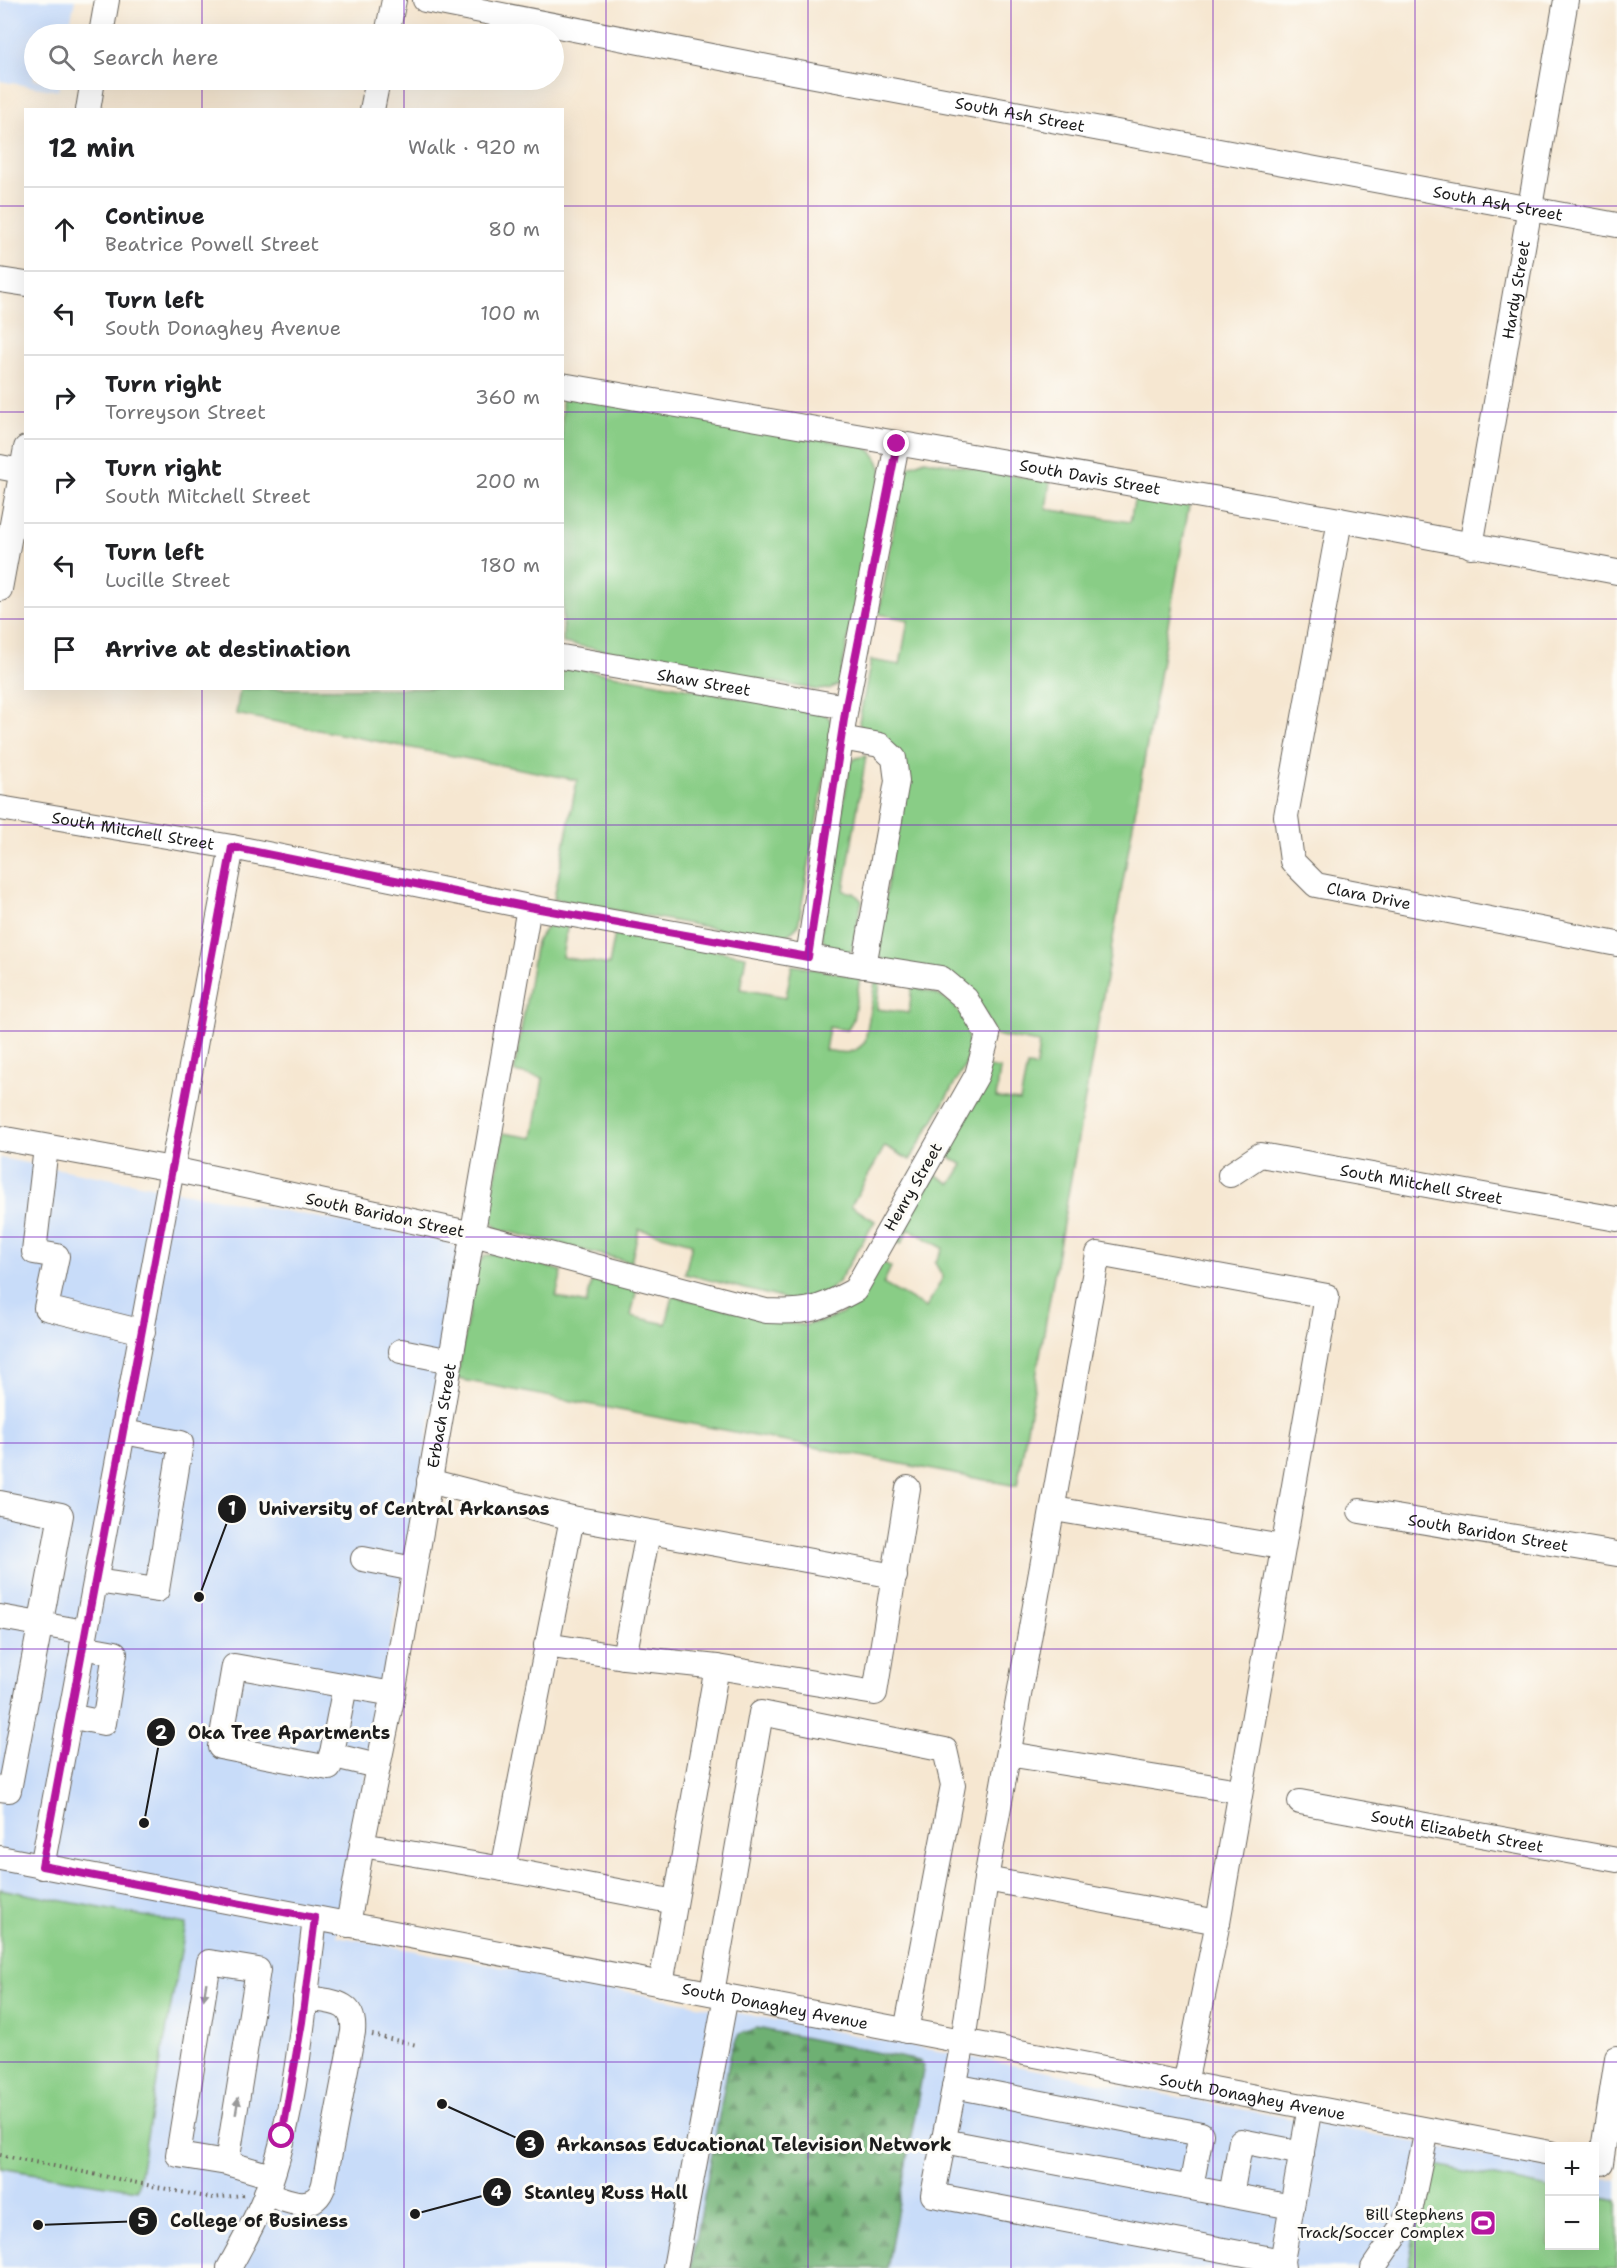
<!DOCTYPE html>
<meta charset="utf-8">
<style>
:root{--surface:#fff;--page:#f2f2f2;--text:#202124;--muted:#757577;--line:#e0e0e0}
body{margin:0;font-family:"Shantell Sans",sans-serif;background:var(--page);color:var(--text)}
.controls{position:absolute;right:18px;bottom:18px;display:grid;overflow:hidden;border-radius:0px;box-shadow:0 6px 24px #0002}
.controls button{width:54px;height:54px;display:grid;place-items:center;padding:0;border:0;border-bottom:2px solid var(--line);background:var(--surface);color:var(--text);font:30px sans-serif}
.stop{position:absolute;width:18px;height:18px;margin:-14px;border:4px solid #b5179e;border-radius:50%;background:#fff}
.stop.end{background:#b5179e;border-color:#fff;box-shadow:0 2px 6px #0008}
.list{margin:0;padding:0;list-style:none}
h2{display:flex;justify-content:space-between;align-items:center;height:78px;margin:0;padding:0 24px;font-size:26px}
h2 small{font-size:20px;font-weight:400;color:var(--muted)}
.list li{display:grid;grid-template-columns:39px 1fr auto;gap:18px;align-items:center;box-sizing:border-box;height:84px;padding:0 24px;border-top:2px solid var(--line)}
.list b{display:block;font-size:22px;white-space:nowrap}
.list p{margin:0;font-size:20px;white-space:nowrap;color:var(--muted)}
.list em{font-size:20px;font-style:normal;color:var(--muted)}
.icon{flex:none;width:33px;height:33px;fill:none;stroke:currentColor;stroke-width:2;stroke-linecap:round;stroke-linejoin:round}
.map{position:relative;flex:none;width:1617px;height:2268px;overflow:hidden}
.search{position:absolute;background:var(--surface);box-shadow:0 6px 24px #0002;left:24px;top:24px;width:540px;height:66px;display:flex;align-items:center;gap:15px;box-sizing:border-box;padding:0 21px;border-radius:33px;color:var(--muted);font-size:22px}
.panel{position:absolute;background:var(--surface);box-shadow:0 6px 24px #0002;left:24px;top:108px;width:540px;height:582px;border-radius:0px}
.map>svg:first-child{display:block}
.built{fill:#c8dcf9}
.green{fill:#89cd86;stroke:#527451;stroke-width:1.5}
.forest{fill:url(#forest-firs);stroke:#456648;stroke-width:1.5}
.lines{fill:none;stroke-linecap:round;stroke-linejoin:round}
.minor-casing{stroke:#68635b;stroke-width:26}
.path{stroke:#68635b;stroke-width:4;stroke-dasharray:1.5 4.5;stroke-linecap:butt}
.minor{stroke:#fff;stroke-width:24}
.oneway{fill:#999}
.route{stroke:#b5179e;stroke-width:8}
.grid{fill:none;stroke:#7b2cbf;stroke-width:1.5;stroke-opacity:0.55}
.labels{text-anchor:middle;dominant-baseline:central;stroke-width:6;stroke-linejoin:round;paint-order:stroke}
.street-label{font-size:16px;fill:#1c1c1c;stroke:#fdfcf7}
.poi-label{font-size:16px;fill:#1c1c1c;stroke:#fdfcf7;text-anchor:end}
.leader{fill:none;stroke:#1c1c1c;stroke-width:2}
.callout-dot{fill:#1c1c1c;stroke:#fdfcf7;stroke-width:2}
.mark-label{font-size:18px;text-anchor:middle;font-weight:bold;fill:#fff}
.callout-label{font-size:18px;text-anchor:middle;font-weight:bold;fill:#1c1c1c;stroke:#fdfcf7;stroke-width:6;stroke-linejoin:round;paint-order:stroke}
</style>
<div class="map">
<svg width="1617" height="2268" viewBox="0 0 1617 2268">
<defs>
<pattern id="forest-firs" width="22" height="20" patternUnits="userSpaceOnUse" patternTransform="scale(1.5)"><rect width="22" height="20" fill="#6eb073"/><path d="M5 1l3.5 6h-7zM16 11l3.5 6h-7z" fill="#5a8e5e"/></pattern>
</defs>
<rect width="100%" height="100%" fill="#fdfcf7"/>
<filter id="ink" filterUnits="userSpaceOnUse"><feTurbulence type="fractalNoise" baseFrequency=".0167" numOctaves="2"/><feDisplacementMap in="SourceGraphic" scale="12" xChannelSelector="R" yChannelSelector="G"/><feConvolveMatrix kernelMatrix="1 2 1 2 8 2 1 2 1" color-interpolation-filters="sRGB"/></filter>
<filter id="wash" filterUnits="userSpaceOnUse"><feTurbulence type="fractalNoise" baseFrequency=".008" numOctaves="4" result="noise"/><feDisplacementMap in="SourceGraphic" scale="24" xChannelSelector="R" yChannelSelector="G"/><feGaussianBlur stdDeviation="1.35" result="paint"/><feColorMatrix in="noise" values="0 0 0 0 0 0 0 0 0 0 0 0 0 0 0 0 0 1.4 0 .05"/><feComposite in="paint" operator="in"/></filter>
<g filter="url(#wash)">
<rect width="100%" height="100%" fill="#f6e7d1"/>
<path class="built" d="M0,0H75L68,34H34V80H60L58,91L0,81Z
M0,1158L444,1241L459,1249L460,1258L337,1936L1549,2168L1550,2246H1594L1595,2177L1617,2181V2268H0Z"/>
<path class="green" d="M562,393L865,447C875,453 879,460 882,471L839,684L829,689L817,690L563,643Z
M925,460L1050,482L1046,509L1130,522L1135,496L1189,505L1017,1486L457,1379L477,1265L485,1256L499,1253L562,1271L556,1297L586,1304L593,1278L637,1288L631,1316L666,1324L673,1296L785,1323L805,1325L823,1321L842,1314L858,1298L881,1261L891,1267L883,1284L926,1308L943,1277L935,1263L943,1248L909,1229L901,1244L893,1240L930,1171L951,1184L963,1165L942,1152L989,1067L1000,1069L996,1098L1020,1101L1027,1066L1036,1067L1039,1043L994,1035L983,1009L882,959L876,953L906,769L862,732L859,722L871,660L900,665L908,620L879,614L903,473L912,465Z
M563,666L824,713L830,719L833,729L798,926C790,935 783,938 772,939L554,899L577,780L236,714L240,689L562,688Z
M866,756L844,891L854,893L862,901L852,950L847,955C830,953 825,949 821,933L850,764L856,758Z
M556,923H568L562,957L609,965L615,933L746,956L740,989L786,997L792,965L860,977L853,1020L847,1030L829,1027L825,1050C842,1053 853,1056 865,1042L875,982H880L877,1009L909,1013L912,987C956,995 975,1019 966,1064L910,1160L885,1146L851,1206L875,1221L839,1281L826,1293L794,1301L685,1274L692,1243L639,1229L631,1262L498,1229L491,1222L489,1215L503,1133L533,1138L543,1078L514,1072L536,942L547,927Z
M0,1889L186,1924L137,2190L0,2168Z
M1435,2165L1549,2188L1550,2246H1594L1595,2197L1617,2201V2268H1408L1427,2169Z"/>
<path class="forest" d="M757,2028L919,2061L924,2065L887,2268H691L731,2051L739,2034Z"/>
</g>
<g filter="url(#ink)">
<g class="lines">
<defs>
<g id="minor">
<path id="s1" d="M425,0L788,71L1617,225"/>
<path d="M101,34L107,0"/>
<path d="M387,34L394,0"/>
<path d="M88,110L93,80"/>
<path d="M372,110L378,80"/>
<path d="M0,280L26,284"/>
<path id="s2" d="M562,385L1340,520L1617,572"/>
<path d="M0,467L21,471"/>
<path id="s3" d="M1340,520L1286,816L1292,861L1316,885L1617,944"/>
<path id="s4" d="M1471,546L1566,0"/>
<path d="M0,589L26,448"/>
<path id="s5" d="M562,657L846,707"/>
<path d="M841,738L880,745L894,758L897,781L864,966"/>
<path id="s6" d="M0,808L232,847L529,907L808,957L941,978L966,999L988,1035L977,1075L855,1290C818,1310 808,1313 766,1311L473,1234L172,1169L0,1138"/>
<path d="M808,957L846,707L897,444"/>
<path d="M46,1147L34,1252L57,1256L46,1308L143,1332"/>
<path id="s7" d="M1230,1175L1260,1155L1617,1219"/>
<path d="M401,1351L451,1361"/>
<path d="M429,1481L572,1518L895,1576"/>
<path d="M0,1503L61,1515L9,1790L0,1789"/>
<path d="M1054,1509L1282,1547"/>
<path id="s8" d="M1360,1511L1617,1554"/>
<path d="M363,1559L414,1569"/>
<path d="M96,1581L157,1590L181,1443L124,1432"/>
<path d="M0,1617L85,1632"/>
<path d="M546,1645L624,1657L717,1667L875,1693L908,1488"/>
<path d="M624,1657L648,1533"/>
<path d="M345,1686L329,1768L220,1747L234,1666L393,1694"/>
<path d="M69,1716L104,1723L115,1653L82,1647"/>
<path d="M1009,1754L1239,1791"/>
<path d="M331,1755L377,1766"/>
<path id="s9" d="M1300,1802L1617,1860"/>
<path d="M362,1845L503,1869L675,1902"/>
<path id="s10" d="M0,1858L1550,2153"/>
<path d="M42,1867L232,847"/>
<path d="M503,1869L572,1518"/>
<path d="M986,1879L1218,1922"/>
<path id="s11" d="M348,1925L362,1845L393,1694L529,907"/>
<path d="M661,1984L717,1667"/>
<path d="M712,1993L761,1713L945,1750L953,1785L906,2031"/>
<path d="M1185,2084L1218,1922L1327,1296L1098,1254L986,1879L963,2042L933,2195L1282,2261"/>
<path d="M954,2086L1201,2134L1191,2187"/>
<path d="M943,2141L1292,2207"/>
<path d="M227,2163L258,1970L209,1962L178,2155L227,2163L271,2176"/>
<path d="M1601,2163L1617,2058"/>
<path d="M266,2193C287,2201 316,2215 324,2184L353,2032C356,1999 329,2002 305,1998"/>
<path d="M1231,2195L1241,2141L1302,2153"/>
<path d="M229,2268C242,2244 256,2220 266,2194C297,2112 304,2006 315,1919"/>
<path d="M675,2268L726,1996"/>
<path d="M1283,2268L1282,2261L1310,2107"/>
<path d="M1373,2268L1404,2223L1411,2207L1427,2130"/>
</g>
</defs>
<use href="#minor" class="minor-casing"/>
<path class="path" d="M372,2035L417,2045
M0,2155L211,2198L244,2195"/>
<use href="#minor" class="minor"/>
</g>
<defs><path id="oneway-solid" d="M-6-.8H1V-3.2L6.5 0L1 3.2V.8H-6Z" transform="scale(1.5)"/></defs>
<g class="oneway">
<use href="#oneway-solid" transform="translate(205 1991) rotate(99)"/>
<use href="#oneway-solid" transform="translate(237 2106) rotate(-81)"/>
</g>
</g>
<g class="lines" filter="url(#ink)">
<path class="route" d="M282,2136L302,2022L315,1918L42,1866L232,847L529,907L808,957L846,706L897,444"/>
</g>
<path class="grid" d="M202,0V34M404,0V34M606,0V2268M808,0V2268M1011,0V2268M1213,0V2268M1415,0V2268M202,80V110M404,80V110M0,206H26M562,206H1617M0,412H26M562,412H1617M0,619H26M562,619H1617M202,688V2268M404,688V2268M0,825H1617M0,1031H1617M0,1237H1617M0,1443H1617M0,1649H1617M0,1856H1617M0,2062H1617"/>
<defs>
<symbol id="stadium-square" viewBox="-11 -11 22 22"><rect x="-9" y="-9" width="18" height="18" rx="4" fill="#b5179e" stroke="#fdfcf7"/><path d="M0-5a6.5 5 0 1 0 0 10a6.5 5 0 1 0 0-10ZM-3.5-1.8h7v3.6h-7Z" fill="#fff"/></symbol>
</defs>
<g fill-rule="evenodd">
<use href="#stadium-square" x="1468" y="2208" width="30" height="30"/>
</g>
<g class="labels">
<g class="street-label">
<text stroke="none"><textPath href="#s1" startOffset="606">South Ash Street</textPath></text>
<text stroke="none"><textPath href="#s1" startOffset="1092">South Ash Street</textPath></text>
<text stroke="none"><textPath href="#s4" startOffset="260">Hardy Street</textPath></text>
<text stroke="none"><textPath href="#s2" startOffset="536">South Davis Street</textPath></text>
<text stroke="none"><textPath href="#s5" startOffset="144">Shaw Street</textPath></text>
<text stroke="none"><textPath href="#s6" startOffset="135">South Mitchell Street</textPath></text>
<text stroke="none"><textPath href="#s3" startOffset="434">Clara Drive</textPath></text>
<text stroke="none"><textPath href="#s7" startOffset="200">South Mitchell Street</textPath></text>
<text transform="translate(913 1187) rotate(-60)">Henry Street</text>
<text transform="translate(385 1215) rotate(12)">South Baridon Street</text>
<text stroke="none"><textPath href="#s11" startOffset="518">Erbach Street</textPath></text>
<text stroke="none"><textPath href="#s8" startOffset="130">South Baridon Street</textPath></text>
<text stroke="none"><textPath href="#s9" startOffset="160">South Elizabeth Street</textPath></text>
<text stroke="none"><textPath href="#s10" startOffset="789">South Donaghey Avenue</textPath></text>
<text stroke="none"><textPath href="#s10" startOffset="1275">South Donaghey Avenue</textPath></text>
</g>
<g class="poi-label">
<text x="1464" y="2214">Bill Stephens<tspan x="1464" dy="18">Track/Soccer Complex</tspan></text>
</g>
</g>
<path class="leader" d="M199 1597L232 1509M144 1823L161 1732M442 2104L530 2144M415 2214L497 2192M38 2225L143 2221"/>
<g class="callout-dot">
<circle cx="199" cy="1597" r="6"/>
<circle cx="144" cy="1823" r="6"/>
<circle cx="442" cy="2104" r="6"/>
<circle cx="415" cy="2214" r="6"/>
<circle cx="38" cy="2225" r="6"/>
<circle cx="232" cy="1509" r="15"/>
<circle cx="161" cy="1732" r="15"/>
<circle cx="530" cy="2144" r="15"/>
<circle cx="497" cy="2192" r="15"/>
<circle cx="143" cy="2221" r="15"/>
</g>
<g class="mark-label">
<text x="232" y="1515">1</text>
<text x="161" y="1739">2</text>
<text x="530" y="2151">3</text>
<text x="497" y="2199">4</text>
<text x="143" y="2227">5</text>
</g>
<g class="callout-label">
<text x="404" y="1515">University of Central Arkansas</text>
<text x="289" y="1739">Oka Tree Apartments</text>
<text x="754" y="2151">Arkansas Educational Television Network</text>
<text x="606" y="2199">Stanley Russ Hall</text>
<text x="259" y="2227">College of Business</text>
</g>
</svg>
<div class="controls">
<button>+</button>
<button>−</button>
</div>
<div class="stop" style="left:282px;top:2136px"></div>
<div class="stop end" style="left:897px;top:444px"></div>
<div class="search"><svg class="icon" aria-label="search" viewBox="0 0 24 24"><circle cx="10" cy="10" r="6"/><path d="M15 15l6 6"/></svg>Search here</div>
<section class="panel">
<h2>12 min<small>Walk · 920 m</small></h2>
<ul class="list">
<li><svg class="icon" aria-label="ahead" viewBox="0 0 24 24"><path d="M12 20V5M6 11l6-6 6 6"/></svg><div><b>Continue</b><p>Beatrice Powell Street</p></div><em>80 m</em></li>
<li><svg class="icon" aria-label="left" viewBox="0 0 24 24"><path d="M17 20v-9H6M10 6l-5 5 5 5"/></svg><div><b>Turn left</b><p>South Donaghey Avenue</p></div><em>100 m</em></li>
<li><svg class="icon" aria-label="right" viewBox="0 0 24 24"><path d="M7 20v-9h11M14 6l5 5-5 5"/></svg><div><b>Turn right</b><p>Torreyson Street</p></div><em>360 m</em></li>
<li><svg class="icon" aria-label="right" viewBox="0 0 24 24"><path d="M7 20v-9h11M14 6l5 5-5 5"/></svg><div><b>Turn right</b><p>South Mitchell Street</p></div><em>200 m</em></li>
<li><svg class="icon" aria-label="left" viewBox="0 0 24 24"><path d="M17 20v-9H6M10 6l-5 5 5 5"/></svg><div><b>Turn left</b><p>Lucille Street</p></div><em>180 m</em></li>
<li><svg class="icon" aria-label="arrive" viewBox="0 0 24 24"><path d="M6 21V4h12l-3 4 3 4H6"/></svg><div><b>Arrive at destination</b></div></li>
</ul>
</section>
</div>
